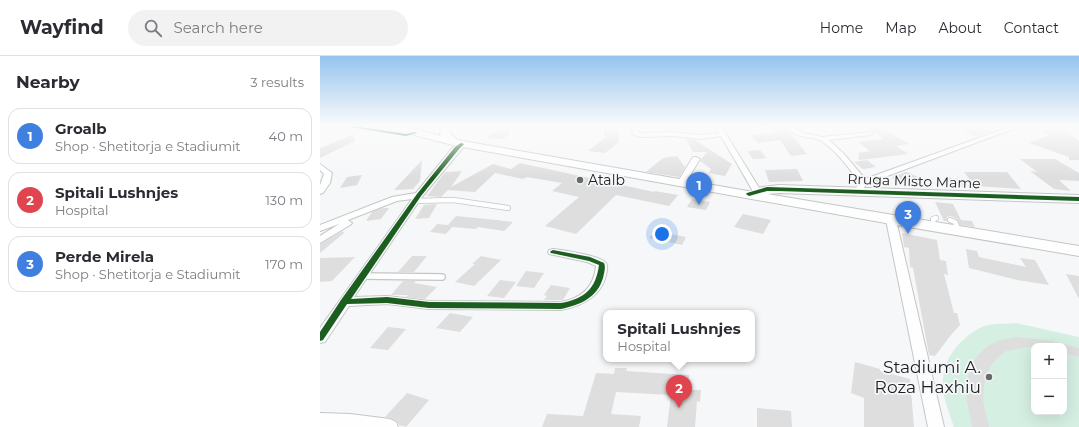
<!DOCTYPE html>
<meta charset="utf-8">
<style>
:root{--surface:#fff;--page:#f2f2f3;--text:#2b2b33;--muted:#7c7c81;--line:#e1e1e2;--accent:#696a6b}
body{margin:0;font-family:Montserrat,sans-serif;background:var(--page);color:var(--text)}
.controls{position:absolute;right:12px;bottom:12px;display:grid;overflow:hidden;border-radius:8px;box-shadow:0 4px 16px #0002}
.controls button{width:36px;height:36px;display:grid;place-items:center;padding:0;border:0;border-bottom:1px solid var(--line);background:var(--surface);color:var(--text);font:20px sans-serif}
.you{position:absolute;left:342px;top:178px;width:14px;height:14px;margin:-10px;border:3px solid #fff;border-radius:50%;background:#1a73e8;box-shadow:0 0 0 6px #1a73e833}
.badge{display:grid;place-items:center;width:26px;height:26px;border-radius:50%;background:var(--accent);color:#fff;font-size:13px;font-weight:700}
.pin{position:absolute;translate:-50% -33px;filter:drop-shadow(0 1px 2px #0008)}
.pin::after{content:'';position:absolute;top:21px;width:14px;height:12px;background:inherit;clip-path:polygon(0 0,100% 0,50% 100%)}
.popup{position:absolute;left:283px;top:254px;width:152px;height:52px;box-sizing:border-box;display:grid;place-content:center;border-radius:8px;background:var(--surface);filter:drop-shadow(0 1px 3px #0005);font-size:13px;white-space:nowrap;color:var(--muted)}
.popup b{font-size:15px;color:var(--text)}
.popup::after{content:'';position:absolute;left:50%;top:100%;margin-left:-8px;border:8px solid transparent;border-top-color:var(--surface)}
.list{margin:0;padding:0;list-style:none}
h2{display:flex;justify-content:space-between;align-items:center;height:52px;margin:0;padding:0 16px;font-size:17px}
h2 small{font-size:13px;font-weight:400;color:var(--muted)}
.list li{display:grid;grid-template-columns:26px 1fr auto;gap:12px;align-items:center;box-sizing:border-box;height:56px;margin:0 8px 8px;padding:0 8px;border:1px solid var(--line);border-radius:12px}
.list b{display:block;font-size:15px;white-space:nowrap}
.list p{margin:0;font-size:13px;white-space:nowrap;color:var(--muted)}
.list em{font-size:13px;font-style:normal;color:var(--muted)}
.icon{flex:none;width:22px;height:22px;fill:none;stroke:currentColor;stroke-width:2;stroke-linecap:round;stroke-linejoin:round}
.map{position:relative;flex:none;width:759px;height:371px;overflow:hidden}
header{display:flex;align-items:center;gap:24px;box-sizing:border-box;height:56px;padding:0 20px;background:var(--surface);border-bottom:1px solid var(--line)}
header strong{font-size:19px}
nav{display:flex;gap:22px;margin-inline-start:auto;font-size:14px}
.search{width:280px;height:36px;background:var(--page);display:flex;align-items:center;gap:10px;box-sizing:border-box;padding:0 14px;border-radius:22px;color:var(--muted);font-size:15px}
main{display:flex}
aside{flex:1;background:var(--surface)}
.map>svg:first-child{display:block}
.green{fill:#d6efe3;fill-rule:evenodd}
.building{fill:#dedede}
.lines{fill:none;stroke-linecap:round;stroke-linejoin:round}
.service-far2-casing{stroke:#c4c6c6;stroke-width:5}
.service-far1-casing{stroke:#c4c6c6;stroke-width:6}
.service-casing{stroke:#c4c6c6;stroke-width:8}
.minor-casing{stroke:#c4c6c6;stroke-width:2}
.secondary-casing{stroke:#c4c6c6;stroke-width:2}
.service-far2{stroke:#fefefe;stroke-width:3.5}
.service-far1{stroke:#fefefe;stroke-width:4.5}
.service{stroke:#fefefe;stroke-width:5.5}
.minor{fill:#fefefe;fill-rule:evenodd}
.secondary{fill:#fefefe;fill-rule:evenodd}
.cycleway-casing{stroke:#f5f7f9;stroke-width:2}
.cycleway{fill:#1b5e20;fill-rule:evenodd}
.poi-dot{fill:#696a6b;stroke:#f5f7f9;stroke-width:1.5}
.labels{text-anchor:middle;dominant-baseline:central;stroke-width:3.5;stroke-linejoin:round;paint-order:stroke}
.poi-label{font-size:14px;fill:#1d1e1f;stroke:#f5f7f9;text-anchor:start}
.street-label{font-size:14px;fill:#1d1e1f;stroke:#f5f7f9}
.near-poi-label{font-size:17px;fill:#1d1e1f;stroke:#f5f7f9;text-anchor:end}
</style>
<header>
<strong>Wayfind</strong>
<div class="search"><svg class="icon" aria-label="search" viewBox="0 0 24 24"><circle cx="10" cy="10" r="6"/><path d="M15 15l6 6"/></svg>Search here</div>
<nav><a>Home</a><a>Map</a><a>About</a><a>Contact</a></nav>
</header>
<main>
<aside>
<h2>Nearby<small>3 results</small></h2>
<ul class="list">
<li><span class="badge" style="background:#3f7fe0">1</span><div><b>Groalb</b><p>Shop · Shetitorja e Stadiumit</p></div><em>40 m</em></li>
<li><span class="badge" style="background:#e0444e">2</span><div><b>Spitali Lushnjes</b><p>Hospital</p></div><em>130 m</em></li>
<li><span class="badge" style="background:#3f7fe0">3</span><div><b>Perde Mirela</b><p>Shop · Shetitorja e Stadiumit</p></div><em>170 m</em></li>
</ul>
</aside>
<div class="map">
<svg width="759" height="371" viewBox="0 0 759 371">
<rect width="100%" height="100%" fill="#f6f7f8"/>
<path class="green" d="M696,267L759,281V371H634C630,359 624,345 623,332C621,305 638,283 662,271C672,267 685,268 696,267ZM714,290H744V356H714Z"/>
<path class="building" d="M183,70H190L189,78L183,83L167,82Z
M284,70H298L299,86L285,97L268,95L287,80H284Z
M450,70H464L487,98L471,100L460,84L438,87L430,79L456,76Z
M559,70L589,88L576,90L588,98L539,104L538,97L550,95L538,86L564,83L547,71Z
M659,70L673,75L656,80L643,75Z
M743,73L759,85V104H749V101L709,87L730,79L721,74Z
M33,79L35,85L0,102V92Z
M366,83L375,84L412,108L405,120L389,117L391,113L380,105L387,96H373Z
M440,94L446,102L433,103L427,95Z
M357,100L365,111L359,121L326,116L343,102Z
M700,103H735L759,117V125L739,124L751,135L734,133L710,115L717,116Z
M102,104L100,125L93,133L74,134Z
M547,104L556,111L543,113L534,106Z
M200,107L334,136L335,135L358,139L349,150L296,139L256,178L225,170L259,141L232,135L242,127L207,121L203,123L175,117L155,136L128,134L121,141L107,140L125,116L142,115L131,131L173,108L191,113Z
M477,113L483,125L449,126L445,114Z
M585,116H587L600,122L584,128L572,122Z
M644,116H687L701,133L655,130Z
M42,119L37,129L20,132L27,121Z
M624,121L640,123L646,131L629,130Z
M372,143L390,146L386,154L367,151Z
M615,146L633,148L641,164L652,165L655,171L640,169L637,163L631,160L627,161V165H624Z
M117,148L109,162L95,163L104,149Z
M62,152H69L61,163L46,165L52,156Z
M423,158L451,164L443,178L414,171Z
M136,160L177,164L193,166L184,175L158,171L156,173L132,171L126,178L110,176L117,168L128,169Z
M23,175L24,177L0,197V188Z
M335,175L366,181L362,189L329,182Z
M582,177L617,184L620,204L626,205L628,219L624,218L634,257H637L640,269L631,279L615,300L609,299L593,212L590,211L589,192L584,191Z
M646,193L657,195L659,201L706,211L700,202L715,204L729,229L697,224L649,212Z
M92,200H107L94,216H78Z
M161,200L181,204L154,230L135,226L155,208H152Z
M35,201L12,225L0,226V202Z
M206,215L224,217L214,232L196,230Z
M746,218L759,220V243Z
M180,224L196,226L184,242L167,240Z
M83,225H96L94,227L117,231L105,243L86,241L88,239H71Z
M231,229L250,232L243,244H224L227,240L224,239Z
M130,257L153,261L140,276L116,272Z
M68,271L86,273L68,294L50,292Z
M697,281L734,285L733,290H714L697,293L686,295L679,300L672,308L666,318L664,330L663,345L669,371H652L646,340L647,324L656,301L669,289L681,284Z
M744,288L759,292V301L744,297Z
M535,306L560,313V315L590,323L594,371H544V342L531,337Z
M295,312H307L306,315L369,319L368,334H381L380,346L377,345L375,371H347L351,339L296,336L291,358L321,360L319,371H222L227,358L263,360L276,317L294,318Z
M87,337L109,344L86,371L79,369L77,365L71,362L65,361Z
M437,352L471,355L472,371H437Z"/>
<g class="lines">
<defs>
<path id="service-far2" d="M0,72L6,70"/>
<path id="service-far1" d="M95,145L133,144L188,152
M630,164L635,166L639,175
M614,171L613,163L616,162"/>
<path id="service" d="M43,220L122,221"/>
<path id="minor" d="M311,70H317L318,76L322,77L353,76L380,79L399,77L395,70H401L441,135L440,137H434L401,80L380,83L353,80L321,81L313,78Z
M466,70H473L483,77L502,81L552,76L553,77L550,79L509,84L524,98L545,123L692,70H701L546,128L543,134L540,135L536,132L539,126L536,121C526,109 515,93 501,85C488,78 478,85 466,70Z
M142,86L146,88L102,141L34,241L67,240L109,245L241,246C262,242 274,231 276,210L267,206L229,198L228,196L229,194L233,193C243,194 282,200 286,207C288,209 287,215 286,219C281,241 262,250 241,254L109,253L67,248L29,250L5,286L0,287V272L92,143L77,145L28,164L32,167L30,169L0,187V180L19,168L0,175V169L72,141L96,137L134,90Z
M373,101H376L380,103L364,129H358L357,127Z
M0,108L12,117L10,127L3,137L0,138V129L4,118L0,114Z
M571,161L576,164L624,371H608L566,164Z
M0,357L30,358L70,363L76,366L78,371H0Z"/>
<path id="secondary" d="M48,70H82L121,80L120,78L121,70H131L130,77L137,84L433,136L435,132L459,129L759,139V147L459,137L447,138L759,190V200L571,168L137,90L78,75L53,73Z"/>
</defs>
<use href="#service-far2" class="service-far2-casing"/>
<use href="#service-far1" class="service-far1-casing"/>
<use href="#service" class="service-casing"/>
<use href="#minor" class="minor-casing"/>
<use href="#secondary" class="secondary-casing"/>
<use href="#service-far2" class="service-far2"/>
<use href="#service-far1" class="service-far1"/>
<use href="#service" class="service"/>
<use href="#minor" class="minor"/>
<use href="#secondary" class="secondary"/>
<defs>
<path id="cycleway" d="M23,70H34L86,78L95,76L97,77L86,80Z
M141,87L144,88L139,93L101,140L31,243L67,241L109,246L241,247C264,243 276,233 279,209L269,205L231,197L230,196L231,195L233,194L270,201L284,207C286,211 284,217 283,222C277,242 260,249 241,253L109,252L67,247L27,248L3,284L0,285V276L21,244L97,138L135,91Z
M447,131L759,141V145L459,135H447L429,140L426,138L427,137Z"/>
</defs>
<use href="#cycleway" class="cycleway-casing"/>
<use href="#cycleway" class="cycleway"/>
</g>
<linearGradient id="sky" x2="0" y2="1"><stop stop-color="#95c4ee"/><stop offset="0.57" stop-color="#fbfbfc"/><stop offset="1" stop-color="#fbfbfc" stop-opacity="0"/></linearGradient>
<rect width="759" height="122" fill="url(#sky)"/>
<g class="poi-dot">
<circle cx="260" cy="124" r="4"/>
<circle cx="669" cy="321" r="4"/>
</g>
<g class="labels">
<g class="poi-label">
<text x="268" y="124">Atalb</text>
</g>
<g class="street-label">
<text transform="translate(594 125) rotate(2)">Rruga Misto Mame</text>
</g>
<g class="near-poi-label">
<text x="661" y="311">Stadiumi A.<tspan x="661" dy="20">Roza Haxhiu</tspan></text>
</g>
</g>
</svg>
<div class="controls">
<button>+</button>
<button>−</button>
</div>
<div class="you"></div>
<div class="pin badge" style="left:379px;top:149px;background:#3f7fe0">1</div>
<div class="pin badge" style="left:359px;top:352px;background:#e0444e">2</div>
<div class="popup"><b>Spitali Lushnjes</b>Hospital</div>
<div class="pin badge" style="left:588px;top:178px;background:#3f7fe0">3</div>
</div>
</main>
